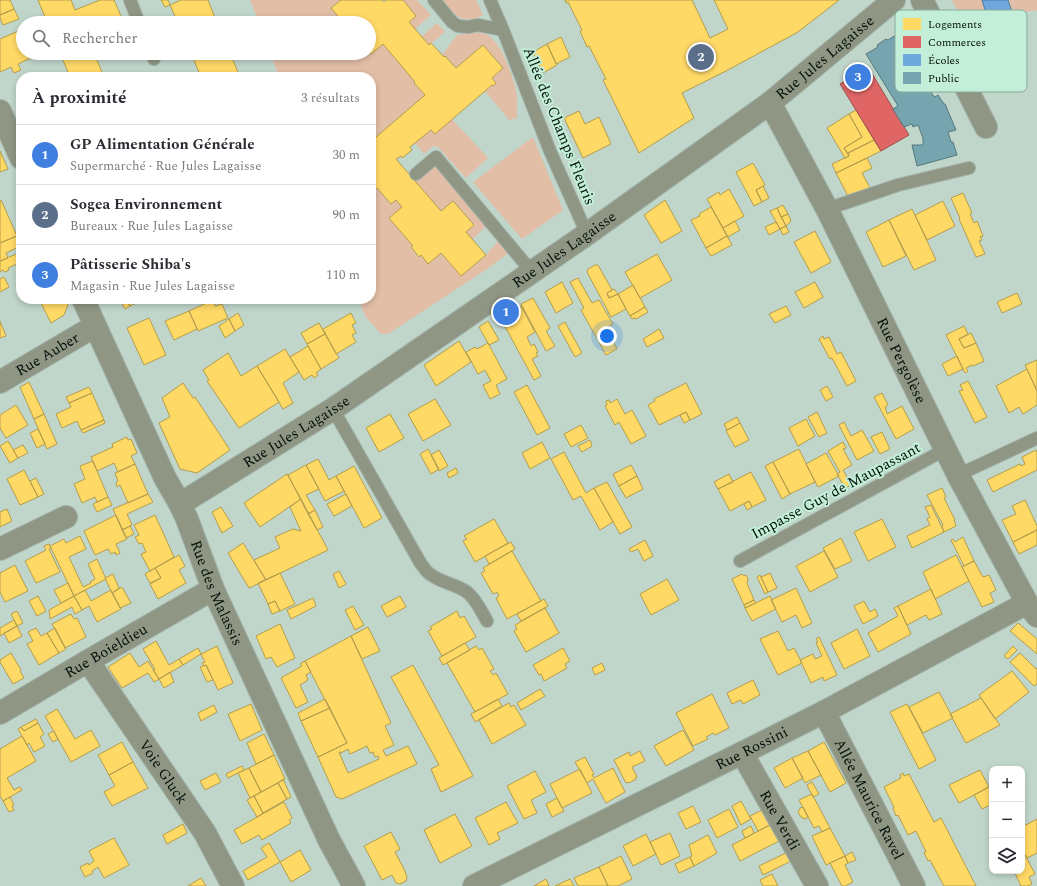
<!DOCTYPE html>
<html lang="fr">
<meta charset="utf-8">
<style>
:root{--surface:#fff;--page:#f2f2f3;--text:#2b2b33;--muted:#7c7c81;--line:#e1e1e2;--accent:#111827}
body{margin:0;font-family:Spectral,serif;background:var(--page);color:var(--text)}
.controls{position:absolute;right:12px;bottom:12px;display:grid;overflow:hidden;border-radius:8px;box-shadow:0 2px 6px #0003}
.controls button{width:36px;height:36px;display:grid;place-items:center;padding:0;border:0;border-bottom:1px solid var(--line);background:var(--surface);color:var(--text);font:20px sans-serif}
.you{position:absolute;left:607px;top:336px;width:14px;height:14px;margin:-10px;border:3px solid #fff;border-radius:50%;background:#1a73e8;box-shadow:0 0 0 6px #1a73e833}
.badge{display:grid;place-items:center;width:26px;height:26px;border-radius:50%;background:var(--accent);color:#fff;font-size:13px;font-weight:700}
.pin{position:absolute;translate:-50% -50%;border:2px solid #fff;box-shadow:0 1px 4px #0006}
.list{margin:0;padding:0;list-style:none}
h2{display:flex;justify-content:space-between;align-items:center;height:52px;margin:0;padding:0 16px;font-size:17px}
h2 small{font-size:13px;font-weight:400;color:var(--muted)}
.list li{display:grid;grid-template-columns:26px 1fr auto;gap:12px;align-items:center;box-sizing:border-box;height:60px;padding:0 16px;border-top:1px solid var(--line)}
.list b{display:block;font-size:15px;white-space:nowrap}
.list p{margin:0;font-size:13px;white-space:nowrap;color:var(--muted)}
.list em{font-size:13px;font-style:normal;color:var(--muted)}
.icon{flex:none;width:22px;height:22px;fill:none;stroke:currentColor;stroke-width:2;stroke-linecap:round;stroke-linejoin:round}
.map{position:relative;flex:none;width:1037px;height:886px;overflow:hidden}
.search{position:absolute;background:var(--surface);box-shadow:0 2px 6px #0003;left:16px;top:16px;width:360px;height:44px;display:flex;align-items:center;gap:10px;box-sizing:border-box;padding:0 14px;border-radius:22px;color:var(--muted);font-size:15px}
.panel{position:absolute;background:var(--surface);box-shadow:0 2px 6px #0003;left:16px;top:72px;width:360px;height:232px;border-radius:16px}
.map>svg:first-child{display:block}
.green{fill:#e2bea7}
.homes{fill:#ffd966;stroke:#b39d4a;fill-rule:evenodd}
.shops{fill:#e06666;stroke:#9e4c4a}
.schools{fill:#6fa8dc;stroke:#4f7b9d}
.public{fill:#76a5af;stroke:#54797e}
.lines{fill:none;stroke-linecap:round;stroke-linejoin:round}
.service-casing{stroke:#a0b1a8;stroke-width:14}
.minor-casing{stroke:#a0b1a8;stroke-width:24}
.service{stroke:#909684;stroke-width:12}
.minor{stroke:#909684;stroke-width:22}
.labels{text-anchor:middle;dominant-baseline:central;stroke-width:4;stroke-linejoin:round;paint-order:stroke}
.street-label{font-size:15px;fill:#03110a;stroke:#c3eed7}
.key{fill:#c3eed7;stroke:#89ac9a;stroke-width:1}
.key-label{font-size:11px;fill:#03110a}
</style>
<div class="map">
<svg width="1037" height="886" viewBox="0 0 1037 886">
<rect width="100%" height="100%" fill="#c0d6cb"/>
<path class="green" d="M250,0H341L332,8L344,23H259Z
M403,0H417L431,15L415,29L409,22L416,16Z
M442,0H476L483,15C462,26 455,15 442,0Z
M952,0H982L990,26L970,33Z
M1008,0H1037V11C1028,10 1022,13 1014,18Z
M437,23L445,32L429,45L421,37Z
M471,33C476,33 481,32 486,34C502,42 515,80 517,97C517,104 517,111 517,119L514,118L510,121L485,91L496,83L492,78L503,68L483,45L456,68L445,56L444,57L442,55L457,35Z
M383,44L415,82L414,83L425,95L375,138L371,133L372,130L371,129V77H279L270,53H369V52L371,54Z
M452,119L488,158L466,178L438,147L433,146L424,154L415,143L431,130L435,134Z
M533,137L563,210L522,239L473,182Z
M432,167H438L487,225L473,239L466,232L473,225L453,201L441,211L414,181L428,169Z
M371,187L374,191L377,188L391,204L396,200L402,207L413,246L411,247L418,257L421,255L428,264L441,253L461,276L486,255L498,241L510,252L487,269L388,334H381L365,316L359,299H371Z"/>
<path class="homes" d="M0,0H10L14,9L0,15Z
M38,0H71L75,10L100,0H114L124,23H44L47,22Z
M161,0H168L170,5L165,7Z
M181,0H208L217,23H178L170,5Z
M341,0H382L384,2L386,0H403L416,16L409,22L429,45L431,43L444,57L445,56L456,68L483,45L503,68L492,78L496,83L493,86L492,85L435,134L431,130L410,147L412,150L402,158L401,156L396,159L441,211L453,201L474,225L466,232L486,255L461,276L441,253L428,264L421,255L419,257L411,247L413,246L389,218L402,207L396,200L391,204L377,188L374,191L371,187V133L375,138L425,95L414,83L415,82L383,44L371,54L369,52V23H344L331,8Z
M565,0H692L710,38L728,29L714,0H839L798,32L726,71L682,93L694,118L639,153L603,80L606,79L589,46L587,47L580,31L582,30L568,2L566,3Z
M14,9L19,19L3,25L0,18V15Z
M23,29V53H33L35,56L18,64L21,70L14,73L11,67L0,72V39Z
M561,37L570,57L556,64L547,44Z
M547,44L557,65L543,73L533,52Z
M33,53H48V54L36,59Z
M60,53H94L104,77H70Z
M191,53H230L240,77H201Z
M856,110L874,140L848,153L844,148L862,137L849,114Z
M579,111L585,124L599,117L611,144L583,158L564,118Z
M849,114L862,137L844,148L849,156L845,158L827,128Z
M874,140L881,151L836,173L832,164L849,156L848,153Z
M0,151L8,169L0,172Z
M867,158L872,168L862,173L870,188L849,198L836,173Z
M753,163L765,185L756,190L762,202L754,206L736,172Z
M763,186L769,198L762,202L756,190Z
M729,189L744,216L723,228L707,199L719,192L720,195Z
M963,193L972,213L970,214L974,223L977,221L983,236L980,237L982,240L979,241L985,254L976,257L959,219L960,218L951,198Z
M1,200L17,236L0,243V201Z
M665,200L682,231L661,243L644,215Z
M943,201L955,226L927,240L915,215Z
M783,205L788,214L781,217L777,208Z
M711,207L727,236L706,248L691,220L700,216L699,214Z
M777,208L786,226L780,229L770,211Z
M912,209L936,260L914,270L889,220Z
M788,214L791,221L786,226L781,217Z
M889,220L906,256L883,267L866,232Z
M735,221L740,230L728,237L723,228Z
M776,222L780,229L769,235L765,227Z
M786,226L789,232L783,235L780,229Z
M815,231L831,262L811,273L794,242Z
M21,234V246L6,253L8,258L0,261V243Z
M727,236L732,245L711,256L706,248Z
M21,252V262L8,268L9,270L5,272L3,270L0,272V261Z
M657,254L672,280L640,298L625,272Z
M595,265H598L612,290L607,293L609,298L618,294L626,309L611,317L587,272L588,269Z
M4,277L9,287L0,292V279Z
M578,278L592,303L599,300L613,324L606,328L617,349L606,355L581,310L584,308L570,282Z
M562,282L573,303L556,313L545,292Z
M815,282L823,297L804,308L795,292Z
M633,285L645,307L630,316L618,294Z
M614,289L618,294L609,298L607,293Z
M1017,293L1022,304L1002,313L997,302Z
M533,298L550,328L546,331L555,346L546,351L521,304Z
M48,299H67L69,302L64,315L51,323L41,303Z
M120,299H126L130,306L125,309Z
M126,299H145L130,306Z
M213,300L215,306L222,304L228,318L198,331L189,311Z
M521,306L535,332L527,337L531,346L534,344L538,352L536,353L538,356L532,359L541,376L534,380L501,319Z
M786,306L791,315L775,323L769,314Z
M645,307L648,312L636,319L635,318L632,319L630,316Z
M189,311L197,329L174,340L165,321Z
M238,313L244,325L235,331L229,319Z
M351,313L356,323L352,325L356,333L352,335L356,342L336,354L323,329Z
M149,318L166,355L144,365L127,328Z
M229,319L235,331L225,338L219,326Z
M0,321L6,336L0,338Z
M488,321L499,340L489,345L479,327Z
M565,322L582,353L575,357L558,326Z
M319,323L325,334L307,344L301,333Z
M964,326L968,334L959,339L964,348L976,343L984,361L973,366L972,365L966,368L968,371L965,373L946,335Z
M659,329L664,338L647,347L643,339Z
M971,333L976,343L964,348L959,339Z
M325,334L339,358L321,369L307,344Z
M823,336L824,339L829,337L837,354L841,352L856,381L847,386L832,358L830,359L819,339Z
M459,341L471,362L436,386L424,365Z
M488,343L507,379L496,385L500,394L490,399L483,385L491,381L485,370L478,374L466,352L475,347L477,349Z
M308,346L321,369L316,373L318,375L314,378L312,375L304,380L290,357Z
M285,349L299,372L283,383L293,403L283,409L257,366Z
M228,353L241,376L257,366L279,402L239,428L207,381L209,380L203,370Z
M957,356L963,369L948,376L942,364Z
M1037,360V391L1025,365Z
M1027,369L1037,391V405L1023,414L1019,407L1009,413L996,386Z
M968,381L987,417L975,423L959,391L963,390L960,385Z
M29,382L44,414L34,419L20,387Z
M183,383L193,398L195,397L230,450L197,473L180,469L159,423L170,417L162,398Z
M686,383L702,414L690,420L686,412L659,425L648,405L655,401L654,399Z
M527,385L550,428L537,435L514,392Z
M827,386L833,397L826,401L820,390Z
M89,387L92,393L69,403L66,397Z
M92,393L104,420L81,430L77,421L62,428L56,414L71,407L69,403Z
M882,393L888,405L885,407L887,414L902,406L914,429L896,439L874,397Z
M435,399L451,425L423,441L408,414Z
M617,399L625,414L632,410L646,436L631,444L619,422L615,425L605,406L607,405L606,401L609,400L610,403Z
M16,405L28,425L6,438L0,428V415Z
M686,412L690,420L684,423L680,415Z
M817,412L827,433L819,437L808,417Z
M44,414L57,444L47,449L34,419Z
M390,414L404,438L379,452L366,428Z
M737,417L740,423L727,430L724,424Z
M806,419L815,436L798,446L789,428Z
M104,420L105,423L83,433L81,430Z
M844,422L851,436L862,430L874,451L857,460L839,425Z
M740,423L749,440L735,447L726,431Z
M581,425L588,438L571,447L564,434Z
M38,429L45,444L37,448L30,433Z
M882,432L890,449L880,454L871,437Z
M127,437L128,440L131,439L137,453L131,456L135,464L118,472L114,463L97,471L91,457L113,447L112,444Z
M590,440L592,446L582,452L578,446Z
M8,441L18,458L10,463L0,446Z
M542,442L550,458L530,469L522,453Z
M843,442L846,448L843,449L852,465L843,470L851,485L845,488L837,474L840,472L828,451Z
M23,445L28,453L18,458L13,450Z
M428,449L439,469L431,474L420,454Z
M799,449L815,482L790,494L773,462Z
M439,450L448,466L439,471L431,455Z
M1036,450L1037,453V470L993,492L987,480L1020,464L1021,466L1025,464L1022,457Z
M564,452L586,493L594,488L613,522L600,530L581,496L573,500L551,459Z
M826,453L839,476L818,487L806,464Z
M318,459L329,480L336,476L344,491L325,501L306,465Z
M93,461L108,497L97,502L95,497L82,503L74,484L85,479L80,466Z
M773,462L790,494L782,499L765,466Z
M135,464L148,494L128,503L120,485L117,487L116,483L118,481L115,473Z
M306,465L319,489L306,495L315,510L308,514L288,475Z
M631,465L637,476L619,486L613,474Z
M354,466L382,518L364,528L336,476Z
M456,468L458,473L449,478L447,473Z
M24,470L38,497L20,505L7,479Z
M751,472L766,500L752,507L749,501L730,511L718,489Z
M287,474L301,499L260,527L244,503Z
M729,474L733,482L718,489L714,482Z
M637,476L643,489L626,498L619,486Z
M36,478L44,494L38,497L30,481Z
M607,482L632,527L620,534L594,488Z
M942,488L946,497L944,498L955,520H954L956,526L944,532L942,526L943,525L927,495Z
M148,494L153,502L127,514L132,525L122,530L113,509Z
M346,494L352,506L334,516L327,504Z
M108,497L112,505L97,512L93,504Z
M301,499L328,550L266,580L254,560L280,548L275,537L293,529L301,531L290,507Z
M1025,500L1037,526V530L1013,542L1002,520L1016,514L1012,506Z
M749,501L752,507L747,510L744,504Z
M931,505L944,532L912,548L907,536L930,525L927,519L930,517L925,507Z
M221,507L233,526L222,533L212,512Z
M7,509L12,521L0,527V512Z
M315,510L323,527L317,530L308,514Z
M116,515L127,539L116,544L120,553L116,555L115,552L111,554L108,549L95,555L84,531Z
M155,515L174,557L150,571L141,554L146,552L142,543L139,544L135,537L139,535L134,525Z
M494,519L508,543L475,562L463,541L467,539L464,536Z
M882,519L896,547L868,561L854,532Z
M130,526L134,534L126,538L122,530Z
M1037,530V545L1019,554L1013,542Z
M80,536L86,549L69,557L83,587L91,583L90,582L95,579L88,564L97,559L106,579L74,596L50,546L64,539L66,543Z
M963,537L974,561L964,566L951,540L953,539L955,542Z
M841,538L852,561L835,569L823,548Z
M645,540L653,556L644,561L638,549L631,552L629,549Z
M511,542L515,549L489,564L485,556Z
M243,543L266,580L249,588L228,553Z
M49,544L51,548L49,549L60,572L36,583L25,561L46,550L44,546Z
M512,551L541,601L507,619L496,598L499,596L497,592L493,594L481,573L485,571L483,568Z
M824,551L838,577L810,592L796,566Z
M179,555L185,566L179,570L186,583L158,599L150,584L161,578L155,568Z
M956,555L969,581L935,599L923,572Z
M974,561L983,577L989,575L996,590L990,593L994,602L982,607L962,567Z
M15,565L28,591L5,602L0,592V573Z
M155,568L161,578L150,583L145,574Z
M339,571L346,584L339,588L333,574Z
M280,573L295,604L280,611L275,601L268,604L258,583Z
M770,573L777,588L768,592L761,577Z
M113,574L119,588L112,593L105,578Z
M742,574L744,576L746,575L748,579L747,583L754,600L744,605L732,579Z
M760,575L768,592L765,594L757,577Z
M667,579L679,600L651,615L640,594Z
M68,583L74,596L61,603L54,590Z
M122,587L131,603L120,608L112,593Z
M796,588L812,623L802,628L796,615L782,622L771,600Z
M931,589L942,614L929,620L926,615L907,625L898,606Z
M85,590L91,601L111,590L121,609L97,622L89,606L82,610L74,596Z
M38,596L46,611L37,616L29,601Z
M74,596L82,610L75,614L72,607L50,619L49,610Z
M400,596L406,607L387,617L381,606Z
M770,596L776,609L752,621L745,608Z
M313,598L316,606L291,619L287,610Z
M544,599L548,606L521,621L517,614Z
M754,600L756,603L745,608L744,605Z
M275,601L280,611L272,614L268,604Z
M864,601L870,612L875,609L878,616L863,624L854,606Z
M353,606L364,625L355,630L345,610Z
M898,606L911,634L878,652L868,633L898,616L894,608Z
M545,608L559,633L526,652L514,631L517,629L515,625Z
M17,611L23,623L17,626L11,614Z
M457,611L460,618L464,616L476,637L442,656L428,631L432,629L430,627Z
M71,614L74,619L77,618L86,637L65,648L52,624Z
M14,620L17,626L0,636V628Z
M1018,623L1037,639V654L1010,631Z
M280,624L295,658L277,667L271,657L266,659L256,636Z
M17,626L22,636L9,643L4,633Z
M368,627L380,651L362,659L351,636Z
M36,628L41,636L47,633L59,653L39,665L27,644L33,641L28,632Z
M55,628L66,649L59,653L47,633Z
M857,629L870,656L844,669L831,643Z
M778,631L788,651L794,648L802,663L778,675L760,639Z
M351,636L391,723L385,726L394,745L383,750L386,756L408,746L417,764L342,799L336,797L318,757L347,743L305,661ZM367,746L370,753L373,752L375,757L378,756L379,759L348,773L339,752H341V753L348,749L350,754Z
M819,637L837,675L824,681L823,677L811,683L800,660L813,654L815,659L822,656L816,643L818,642L816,639Z
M156,641L169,665L179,659L183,665L159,679L153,670L155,669L143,649Z
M465,643L470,650L443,665L439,658Z
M217,646L233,683L218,690L206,665L204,666L202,663L205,662L201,654Z
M476,646L479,650L482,648L494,669L490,671L493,675L496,673L508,694L475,712L447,663Z
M1013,646L1017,650L1008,659L1004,656Z
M198,648L201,654L183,665L179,659Z
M563,648L570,661L565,664L567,668L544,681L541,674L539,675L533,665Z
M11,653L21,670L20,671L24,678L13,684L0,662V660Z
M130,653L139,667L148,661L159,679L154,682L148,673L122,688L108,667Z
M1020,653L1036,669L1037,668V684L1034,686L1010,662Z
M305,661L311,672L306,675L308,680L300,685L308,702L296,708L281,678L302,666L300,664Z
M602,663L605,670L595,675L592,668Z
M206,665L213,680L207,682L200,667Z
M413,665L473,776L441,792L431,769L439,765L391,677Z
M1012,671L1029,692L995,719L979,695Z
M170,672L174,682L164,688L159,679Z
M753,680L760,695L743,704L741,700L732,704L727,693Z
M540,689L545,696L521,710L517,703Z
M939,692L953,718L923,733L909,707Z
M712,694L729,728L715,735L713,733L706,737L708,739L693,746L676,713Z
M981,698L1000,725L966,743L950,714Z
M325,699L330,708L301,721L298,713Z
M498,699L502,706L475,722L471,714Z
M509,703L511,707L514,705L526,725L492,744L479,720Z
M251,704L262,730L240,741L228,714Z
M907,704L936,760L919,769L890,712Z
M214,705L217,712L201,721L198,713Z
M330,708L347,743L318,757L301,721Z
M57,709L75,739L91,730L100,746L71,762L45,716Z
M36,719L38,723L24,731L21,727Z
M38,723L44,734L40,737L45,746L34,752L29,743L27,745L18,729L21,727L24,731Z
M683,730L694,750L666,766L654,746Z
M54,731L58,739L53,742L48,734Z
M264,734L274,755L256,764L247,743Z
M22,736L36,761L7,778L14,790L20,787L22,790L3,801L0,796V749Z
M122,742L133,762L109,775L98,755Z
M824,742L846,783L830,792L808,751Z
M640,751L645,761L632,767L637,777L635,778L636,779L629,783L628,782L626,783L614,760L629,752L630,756Z
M808,751L821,775L805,783L792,758Z
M274,755L285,779L261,792L249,768Z
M585,757L594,774L592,775L594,778L613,768L625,792L606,803L593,779L587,783L575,762Z
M792,758L803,778L785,788L774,768Z
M133,762L148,788L112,806L104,792L115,786L109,775Z
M242,766L244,770L228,778L226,774Z
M249,768L261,792L250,798L238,773Z
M580,769L592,793L562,808L550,784Z
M980,770L989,787L959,803L949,785Z
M535,771L546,792L531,800L537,813L524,819L507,786Z
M216,773L221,782L205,790L200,781Z
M903,773L904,776L909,774L934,822L941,818L976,886H944L930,860L928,861L924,853L926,852L916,831L908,835L898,815L896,816L893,808L894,807L884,787L901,778L900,775Z
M283,779L291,797L287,799L278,783Z
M812,782L819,794L813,797L807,785Z
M278,783L287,799L263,813L254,796Z
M989,787L992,792V797L990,800L992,804L982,809L974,795Z
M812,794L830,828L822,832L819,826L814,828L799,800Z
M254,796L263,813L257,817L247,800Z
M10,797L14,805L12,806L14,810L9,812L3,801Z
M557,798L564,811L552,817L546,804Z
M741,801L751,819L741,825L732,806Z
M284,802L292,818L289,820L291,823L262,840L259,835L242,844L234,830Z
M506,802L518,823L497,833L500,839L489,845L475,818Z
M693,806L701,822L686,829L678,813Z
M803,807L808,817L805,819L801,817L798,812L800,808Z
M729,809L738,827L717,838L708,820Z
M762,810L770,825L758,831L750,816Z
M455,814L472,846L440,863L424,830Z
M1037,819V853L1027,858L1022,849V827Z
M183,824L187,833L167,844L163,835Z
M770,825L779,841L740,861L732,845Z
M751,826L754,833L745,838L742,831Z
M830,828L845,856L826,865L812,836Z
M391,832L400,849L395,852L404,869L407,877L406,881L400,884L396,883L392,875L382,880L364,846Z
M670,833L680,856L661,865L650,842Z
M646,834L656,854L633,866L623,846Z
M708,835L717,853L694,866L690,857L692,856L689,845Z
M114,838L129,865L104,878L98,867L92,871L93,873L85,877L80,867L88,863L89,865L94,861L89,851Z
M269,843L280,862L248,880L243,871L267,857L261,848Z
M1022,849L1035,874L1029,877L1032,884L1028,886H1021L1014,871H1022Z
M300,850L311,870L291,882L280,862Z
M852,852L856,860L848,863L845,856Z
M786,853L791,861L763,875L759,866Z
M621,856L632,879L618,886H608L599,867Z
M845,856L848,863L845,865L853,882L845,886H842L830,863Z
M690,857L694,866L679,873L675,864Z
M599,867L608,886H578L574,878Z
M772,874L778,886H763L760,880Z
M201,878L206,886H188Z
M546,879L549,886H534Z
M570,879L574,886H555Z"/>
<path class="shops" d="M868,67L909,135L881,151L840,84Z
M512,305L515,310L501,319L498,315Z"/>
<path class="schools" d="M982,0H1008L1014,18L990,26Z"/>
<path class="public" d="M899,33L933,88L930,90L932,94L935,97L938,95L944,104H945L956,130L948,132L951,142H953L957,155L917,166L912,145H923V138L918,125L913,127L912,124L904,127L893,109L898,106L866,54L878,47L877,45L886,39L888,40Z"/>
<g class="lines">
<defs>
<path id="service" d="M130,0L139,23
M434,0L452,22L458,26L468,27L478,25L503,30
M490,0L503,30L550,151L587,234
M152,53L154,59
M416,174L436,157L532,272
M827,209L898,185L969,168
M333,409L421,564C424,567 426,572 430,574C439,582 456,584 467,592C476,599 481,611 487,621
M958,475L1037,438
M740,561L946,449"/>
<g id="minor">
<path d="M922,0L986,127"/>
<path id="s1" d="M770,103L827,209L958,475L1027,603L1037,616"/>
<path d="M0,111L21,158"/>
<path id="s2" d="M83,299L165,478L180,504L187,519L213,589L329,840L354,886"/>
<path id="s3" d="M0,382L95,326"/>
<path id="s4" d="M180,504L333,409L587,234L770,103L894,0"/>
<path d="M0,549L66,517"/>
<path id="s5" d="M88,661L205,833L233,886"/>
<path id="s6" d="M824,712L914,886"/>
<path id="s7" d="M0,713L88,661L213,589"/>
<path id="s8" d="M742,753L817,886"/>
<path id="s9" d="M474,886L742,753L824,712L1027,603"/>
</g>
</defs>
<use href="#service" class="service-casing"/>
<use href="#minor" class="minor-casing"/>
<use href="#service" class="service"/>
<use href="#minor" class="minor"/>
</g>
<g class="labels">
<g class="street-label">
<text stroke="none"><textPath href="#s4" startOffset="785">Rue Jules Lagaisse</textPath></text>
<text transform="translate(559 126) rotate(68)">Allée des Champs Fleuris</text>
<text stroke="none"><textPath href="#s4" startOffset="461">Rue Jules Lagaisse</textPath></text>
<text stroke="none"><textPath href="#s3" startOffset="55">Rue Auber</textPath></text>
<text stroke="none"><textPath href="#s1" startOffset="289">Rue Pergolèse</textPath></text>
<text stroke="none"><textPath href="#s4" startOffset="137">Rue Jules Lagaisse</textPath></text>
<text transform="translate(836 491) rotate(-28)">Impasse Guy de Maupassant</text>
<text stroke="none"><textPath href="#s2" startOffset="323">Rue des Malassis</textPath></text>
<text stroke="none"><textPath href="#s7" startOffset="123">Rue Boieldieu</textPath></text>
<text stroke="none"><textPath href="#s9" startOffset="310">Rue Rossini</textPath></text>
<text stroke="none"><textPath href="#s5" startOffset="134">Voie Gluck</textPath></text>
<text stroke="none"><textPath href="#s6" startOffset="98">Allée Maurice Ravel</textPath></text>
<text stroke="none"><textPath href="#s8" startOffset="77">Rue Verdi</textPath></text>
</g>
</g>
<rect x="895" y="10" width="132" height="82" rx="6" class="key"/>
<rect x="903" y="18" width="18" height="12" fill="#ffd966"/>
<rect x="903" y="36" width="18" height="12" fill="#e06666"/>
<rect x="903" y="54" width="18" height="12" fill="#6fa8dc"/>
<rect x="903" y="72" width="18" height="12" fill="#76a5af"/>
<g class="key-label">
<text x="928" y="28">Logements</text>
<text x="928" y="46">Commerces</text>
<text x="928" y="64">Écoles</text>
<text x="928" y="82">Public</text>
</g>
</svg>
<div class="controls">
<button>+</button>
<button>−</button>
<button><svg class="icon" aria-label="layers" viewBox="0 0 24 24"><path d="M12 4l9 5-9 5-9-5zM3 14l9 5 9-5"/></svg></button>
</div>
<div class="you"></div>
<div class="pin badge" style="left:506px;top:312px;background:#3f7fe0">1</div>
<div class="pin badge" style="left:701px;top:57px;background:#5c6f8a">2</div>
<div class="pin badge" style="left:858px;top:77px;background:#3f7fe0">3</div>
<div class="search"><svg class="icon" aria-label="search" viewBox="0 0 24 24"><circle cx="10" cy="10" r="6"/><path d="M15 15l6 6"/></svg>Rechercher</div>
<section class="panel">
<h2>À proximité<small>3 résultats</small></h2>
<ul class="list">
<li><span class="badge" style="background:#3f7fe0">1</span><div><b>GP Alimentation Générale</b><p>Supermarché · Rue Jules Lagaisse</p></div><em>30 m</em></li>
<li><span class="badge" style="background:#5c6f8a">2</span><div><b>Sogea Environnement</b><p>Bureaux · Rue Jules Lagaisse</p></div><em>90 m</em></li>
<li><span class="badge" style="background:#3f7fe0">3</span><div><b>Pâtisserie Shiba's</b><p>Magasin · Rue Jules Lagaisse</p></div><em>110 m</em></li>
</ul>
</section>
</div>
